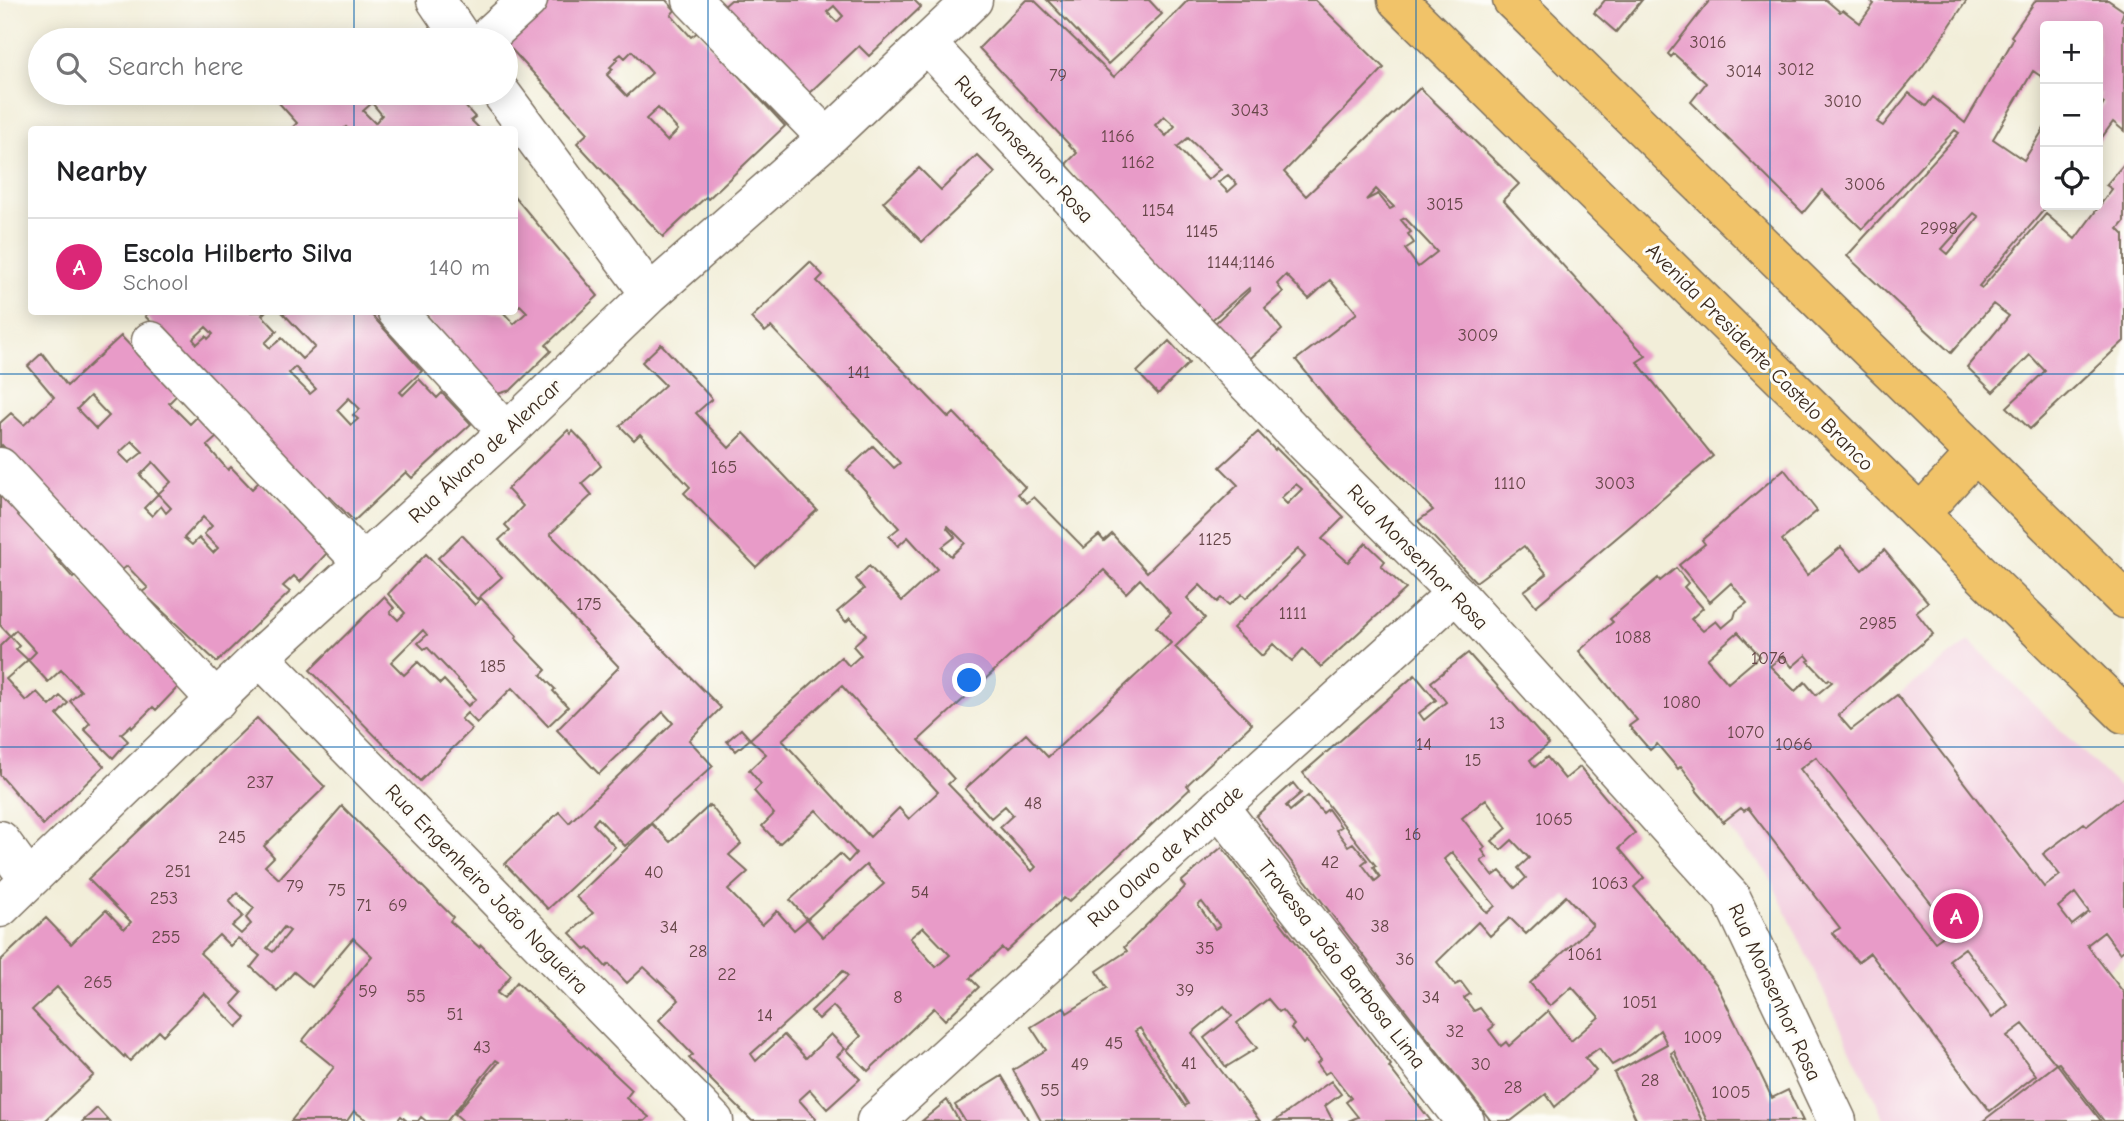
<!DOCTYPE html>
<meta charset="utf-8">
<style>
:root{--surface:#fff;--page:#f6f6f6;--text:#202124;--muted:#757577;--line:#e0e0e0;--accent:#db2777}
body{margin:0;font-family:"Comic Neue",sans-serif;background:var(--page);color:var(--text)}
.controls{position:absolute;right:21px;top:21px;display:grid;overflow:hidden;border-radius:7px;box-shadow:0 4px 18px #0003}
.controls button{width:63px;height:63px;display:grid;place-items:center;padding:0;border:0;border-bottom:2px solid var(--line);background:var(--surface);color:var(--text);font:35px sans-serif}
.you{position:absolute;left:970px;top:681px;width:24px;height:24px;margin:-18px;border:5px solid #fff;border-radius:50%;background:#1a73e8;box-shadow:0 0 0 10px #1a73e833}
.badge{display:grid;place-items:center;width:46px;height:46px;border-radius:50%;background:var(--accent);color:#fff;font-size:23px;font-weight:700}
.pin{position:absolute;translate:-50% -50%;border:4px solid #fff;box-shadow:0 2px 7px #0006}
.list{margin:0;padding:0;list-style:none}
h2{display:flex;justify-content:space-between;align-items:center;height:91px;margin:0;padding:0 28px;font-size:30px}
h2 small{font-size:23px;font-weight:400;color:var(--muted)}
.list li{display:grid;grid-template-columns:46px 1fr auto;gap:21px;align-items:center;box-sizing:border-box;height:98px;padding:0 28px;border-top:2px solid var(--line)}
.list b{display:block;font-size:26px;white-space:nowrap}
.list p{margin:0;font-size:23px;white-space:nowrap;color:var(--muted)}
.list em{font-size:23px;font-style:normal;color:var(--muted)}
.icon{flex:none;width:38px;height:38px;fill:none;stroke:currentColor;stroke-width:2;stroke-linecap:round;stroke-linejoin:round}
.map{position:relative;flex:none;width:2124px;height:1121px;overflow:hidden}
.search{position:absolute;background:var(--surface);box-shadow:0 4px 18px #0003;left:28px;top:28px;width:490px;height:77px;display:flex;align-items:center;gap:18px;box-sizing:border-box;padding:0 24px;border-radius:38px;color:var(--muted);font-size:26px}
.panel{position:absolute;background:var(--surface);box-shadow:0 4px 18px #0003;left:28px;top:126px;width:490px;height:189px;border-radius:7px}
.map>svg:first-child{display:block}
.built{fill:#f3cfe0}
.building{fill:#e89bc8;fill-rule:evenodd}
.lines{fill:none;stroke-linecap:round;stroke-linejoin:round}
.minor-casing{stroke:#7b6f5f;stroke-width:41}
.primary-casing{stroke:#7b6f5f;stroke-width:41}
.minor{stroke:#fff;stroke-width:38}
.primary{stroke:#f1c369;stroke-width:38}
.grid{fill:none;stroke:#1f6fb2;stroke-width:2;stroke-opacity:0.55}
.labels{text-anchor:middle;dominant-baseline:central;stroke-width:6;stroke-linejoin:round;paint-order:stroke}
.number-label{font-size:18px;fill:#664648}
.street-label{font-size:21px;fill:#3b2a1e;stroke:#fdfcf7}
</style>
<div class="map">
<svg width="2124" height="1121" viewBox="0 0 2124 1121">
<rect width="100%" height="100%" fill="#fdfcf7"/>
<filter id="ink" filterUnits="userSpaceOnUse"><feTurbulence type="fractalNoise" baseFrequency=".0143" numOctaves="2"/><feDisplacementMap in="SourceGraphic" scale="14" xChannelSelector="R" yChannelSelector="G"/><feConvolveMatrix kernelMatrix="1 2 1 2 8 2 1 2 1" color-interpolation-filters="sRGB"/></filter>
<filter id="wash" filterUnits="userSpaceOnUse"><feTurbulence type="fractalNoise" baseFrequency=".00686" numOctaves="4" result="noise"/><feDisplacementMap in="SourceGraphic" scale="28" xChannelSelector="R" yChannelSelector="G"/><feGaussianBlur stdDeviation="1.57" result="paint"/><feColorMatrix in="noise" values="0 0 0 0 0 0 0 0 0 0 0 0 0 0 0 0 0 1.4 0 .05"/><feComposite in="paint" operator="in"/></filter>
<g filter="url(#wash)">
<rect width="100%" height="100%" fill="#f2eed9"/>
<path class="built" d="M1969,641L2124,792V957L2108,970L2124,992V1121H1885L1768,874L1726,825Z"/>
<g id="blocks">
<path class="building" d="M549,0H666L675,10L671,15L691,37L698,32L785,126L708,199L706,197L663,237L577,143L588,133L503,40ZM632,51L652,73L627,96L607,75L613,69L610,67L618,59L616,58L621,54L625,58ZM658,108L678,130L667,141L646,119Z
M731,0H914L921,7L869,56L859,46L807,95L723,7ZM834,6L843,16L837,22L827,12Z
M1026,0H1034L1114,77L1188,0H1315L1384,68L1284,172L1306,196L1420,88L1519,184L1503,200L1646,356L1637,362L1713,456L1536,606L1524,591L1547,574L1524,546L1476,582L1418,521L1433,510L1334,407L1296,360L1357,313L1330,280L1309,299L1286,275L1277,284L1283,292L1265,308L1282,330L1243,365L1210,328L1250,290L1249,288L1208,323L1066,164L1077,153L979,48ZM1164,116L1175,126L1166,136L1155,125ZM1188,138L1221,169L1208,180L1177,147ZM1228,175L1237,184L1228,192L1218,182ZM1376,189L1394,207L1390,209L1378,194L1366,200ZM1405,218L1437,252L1418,267L1405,249L1414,243L1408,234L1411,232L1401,220Z
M1047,0H1149L1162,14L1108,64Z
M1605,0H1642L1616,32L1594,13Z
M1710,0H1826L1840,12L1843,10L1860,23L1874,4L1869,0H1967L1921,69L1877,122L1883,126L1909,93L1926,106L1933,97L1965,123L2012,42L2013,38L2011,36L2036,0H2108L2124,11L2121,20L2124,22V131L2113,122L2098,143V114L2104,103L2098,99L2101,95L2098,92V26H2045V79L2033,71L1993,139L2024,160L2045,127V196L2042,197L2045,199V205H2048L1979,286L1982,288L2046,214L2075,239L2112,189L2106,185L2124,164V222L2118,229L2124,235V341L2030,429L2007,407L2045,371L2030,355L1993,392L1967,367L2009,316L1993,304L1951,353L1847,256L1959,133L1955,130L1862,229L1822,190L1803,213L1691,102L1706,83L1674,54L1671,57L1668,54ZM1974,213L1979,217L1948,254L1942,249Z
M270,93H453L475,117L471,120L481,130H349L346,127L343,130H290L297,123ZM372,103L382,115L375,123L363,111Z
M977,155L995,173L922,242L883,202L919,168L941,190Z
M514,196L598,296L546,345L551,351L511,390L497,394L420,312H503L514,324L527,312L520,305L514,309Z
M810,262L823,275L817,281L949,418L954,413L1025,487L1018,494L1027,503L1034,497L1084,548L1099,535L1104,541L1112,534L1147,572L1238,485L1220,467L1258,432L1275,450L1276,448L1344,517L1322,539L1348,562L1366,543L1385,561L1381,566L1406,589L1321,667L1303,649L1292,661L1273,644L1262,656L1233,628L1305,557L1298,549L1246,598L1242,594L1229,605L1221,598L1217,602L1200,585L1187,598L1205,618L1175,647L1252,724L1187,785L1190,789L1069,902L1064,898L1006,952L1002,948L970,978L979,987L945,1020L934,1008L868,1071L847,1050L861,1036L833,1006L819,1019L811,1011L848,976L843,971L751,1054L756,1061L784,1035L806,1058L831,1034L845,1049L837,1056L860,1079L827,1109L810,1090L799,1100L816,1119L814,1121H752L689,1058L693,1055L659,1020L679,1000L644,967L627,983L609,964L606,967L589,948L586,950L570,933L593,913L576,897L652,824L670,842L710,805L741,844L729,855L748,872L728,890L762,925L777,911L794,930L807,919L823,937L884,884L866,865L807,919L790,900L840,854L848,862L856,853L816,810L779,844L762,826L774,814L754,791L761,784L749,770L766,754L750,739L736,751L727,741L741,729L750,739L841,657L849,666L861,655L853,646L866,634L850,618L846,622L837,612L864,589L856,579L869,566L902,601L937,569L908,537L898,546L889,536L899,528L847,470L873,446L894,468L900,463L771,327L765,332L751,318ZM1296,484L1302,489L1287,504L1281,498ZM948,526L965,543L951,556L942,547L955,537L947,528ZM1104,570L1126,593L1140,579L1171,613L1156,627L1171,643L1048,757L1026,734L965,789L991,818L1005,806L1013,815L1000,827L1036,867L1032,871L948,784L954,779L919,740ZM842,686L938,792L909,819L899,808L870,837L782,740ZM923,927L950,955L936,967L910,938Z
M150,312H265L262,315L277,331L265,343L270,348L282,338L302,359L315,347L282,312H369L422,371L400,392L403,395L419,379L437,398L442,393L471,424L412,478L406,472L354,521L329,496L324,502L159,331L145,316ZM206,327L213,334L208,339L206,336L197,344L193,339ZM295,367L316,389L310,394L289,373ZM349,398L360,409L353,415L358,419L351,425L337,410Z
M121,336L177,395L169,403L190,424L197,417L217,437L207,446L228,470L231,467L252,489L259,482L327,553L300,582L294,576L283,586L290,592L217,662L142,592L148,588L127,566L121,571L2,445L0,447V423L11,413L24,425L54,397L28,366L42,353L67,386ZM90,396L109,416L96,429L77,409ZM132,441L143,452L129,463L119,453ZM153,462L171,482L158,494L171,508L166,513L161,506L152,516L144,508L158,494L140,475ZM203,517L212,526L204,534L218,548L213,553L199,538L192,545L184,538Z
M1169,341L1189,363L1158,394L1137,372Z
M661,344L712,399L696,413L729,448L744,433L817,510L756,567L684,493L690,487L640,434L634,440L620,426L665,385L642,362Z
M568,430L571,434L573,431L588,447L601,466L582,483L592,495L550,534L721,708L689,740L713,766L625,846L598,818L593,824L615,847L548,909L505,864L559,812L569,823L673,723L663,712L599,774L557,730L619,667L499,540L510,530L505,525L523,506L507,489Z
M1784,469L1817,511L1782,540L1807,575L1841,547L1862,570L1884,550L1928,602L1916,612L1933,634L1838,715L1851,730L1897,695L2044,887L2060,875L2043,854L2084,823L2087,826L2124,797V950L2120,953L2104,932L2087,945L2124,993V1121H2104L2059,1063L2056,1064L2023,1024L2007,1036L2036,1075L1990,1111L1870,953L1858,962L1832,933L1840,928L1748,808L1744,811L1741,808L1723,822L1696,790L1697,788L1681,766L1678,769L1657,744L1650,750L1629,726L1637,720L1579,651L1613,622L1610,619L1658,578L1660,581L1676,568L1688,583L1684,587L1703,608L1691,619L1703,631L1716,621L1722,628L1734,618L1736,611L1747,603L1731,583L1710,602L1679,565L1705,544L1702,540ZM1738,632L1760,656L1728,683L1707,659ZM1806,655L1810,660L1808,661L1827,681L1829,679L1832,682L1816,695L1805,682L1795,691L1770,666L1783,656L1792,667ZM1816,757L1952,930L1935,942L1904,903L1800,769ZM2075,893L2089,912L2072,925L2058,907ZM1965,948L2008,1005L1992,1018L1949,960Z
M0,491L56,553L53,555L73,578L76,575L179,686L156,710L153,707L132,728L131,725L121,734L128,741L113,758L84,729L90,723L70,701L81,691L61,670L48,682L28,660L6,679L26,701L37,692L50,706L60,696L68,703L57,715L104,766L43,825L0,775V646L10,636L19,646L16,649L28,660L36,652L16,630L10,636L0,625Z
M462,535L502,577L477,599L438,558Z
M426,554L475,605L481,598L517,636L516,639L546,670L541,675L555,689L553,691L568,707L548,726L512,688L477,723L467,713L461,719L472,729L420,781L310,670L384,597L394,608L390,612L398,620L405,613L388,594ZM423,630L427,635L418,643L424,649L427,647L476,699L468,706L444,680L440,684L418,662L404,675L391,662Z
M1468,653L1549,744L1530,760L1535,767L1547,757L1565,779L1580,767L1635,833L1619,848L1644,878L1634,887L1717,985L1772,1098L1788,1090L1803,1121H1707L1674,1051L1671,1053L1702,1121H1637L1614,1073L1667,1044L1660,1030L1632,1054L1612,1065L1599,1048L1585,1058L1596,1071L1555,1107L1546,1094L1511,1121H1491L1256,816L1293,783L1301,793L1286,806L1290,811L1308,796L1323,813L1328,809L1341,827L1336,830L1348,846L1353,843L1367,860L1362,864L1375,881L1380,877L1373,867L1376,866L1303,773L1415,675L1436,700L1419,713L1424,720L1446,702L1431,682ZM1486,799L1507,828L1492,841L1501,850L1512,840L1529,858L1518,868L1526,878L1515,888L1500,871L1493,876L1481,861L1487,857L1482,850L1485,847L1462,818ZM1452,852L1495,906L1487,913L1444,859ZM1566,896L1593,925L1530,983L1550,1006L1572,987L1599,1017L1571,1041L1548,1011L1509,1046L1506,1042L1501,1046L1489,1030L1494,1026L1491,1022L1480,1008L1474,1011L1464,998L1470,994L1461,982L1455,985L1437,962L1478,922L1490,936L1510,918L1526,934Z
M257,718L325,787L264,846L274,857L265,866L279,879L342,806L453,917L450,921L479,947L481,945L511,975L497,993L504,998L517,982L632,1090L626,1098L649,1117L645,1121H463L455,1114L499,1062L496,1060L447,1121H426L421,1117L418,1121H407L401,1116L397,1121H368L354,1111L347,1121H291L334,1067L302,1041L372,956L353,938L312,987L294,972L277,991L251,967L260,956L238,938L230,946L219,935L200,953L242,993L232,1004L246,1018L237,1027L204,993L163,1035L159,1031L130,1061L125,1055L124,1057L79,1012L57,987L32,1010L94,1075L45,1121H0V961L46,918L71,944L106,910L124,929L131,922L88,879ZM237,893L254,908L246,918L251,924L241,934L232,926L243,916L229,901ZM284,927L290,931L273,952L267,948Z
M1222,847L1391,1065L1389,1067L1431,1121H1348L1358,1117L1346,1102L1351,1098L1330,1071L1325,1074L1317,1063L1321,1060L1306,1041L1303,1044L1291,1028L1294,1025L1282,1010L1279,1012L1268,999L1237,1023L1257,1048L1226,1067L1204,1038L1232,1016L1224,1006L1192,1033L1260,1121H1041L1013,1070L1046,1050L1031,1027L1064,1007L1067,1013L1107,988L1097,971L1127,951L1124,947L1185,887L1181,882ZM1202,902L1220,926L1215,929L1198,905ZM1140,1028L1188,1104L1185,1106L1135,1031Z
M2057,1064L2101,1121H1983Z
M1002,1076L1029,1121H965L955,1105Z
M1331,1081L1341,1094L1325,1106L1333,1121H1275Z
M947,1100L959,1121H922Z
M97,1108L109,1121H83Z"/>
</g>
</g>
<g filter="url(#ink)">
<use href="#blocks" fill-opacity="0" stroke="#7b6f5f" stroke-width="2"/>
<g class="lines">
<defs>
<path id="minor" d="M436,0L463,40
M692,0L827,138
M484,40L528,0
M927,44L1153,286L1292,430L1456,593L1731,897L1837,1121
M501,93L650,294
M397,312L507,432
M151,341L364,564
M0,467L217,701
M260,657L714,1121
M1219,807L1465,1121
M0,840L29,880
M0,908L260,657L507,432L650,294L827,138L973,0
M876,1121L1219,807L1456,593"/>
<path id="primary" d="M1397,0L2124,714
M1512,0L2124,599
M1920,514L1975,454"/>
</defs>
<use href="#minor" class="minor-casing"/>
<use href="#primary" class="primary-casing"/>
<use href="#minor" class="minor"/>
<use href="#primary" class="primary"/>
</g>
</g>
<path class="grid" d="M354,0V40M708,0V1121M1062,0V1121M1416,0V1121M1770,0V1121M354,93V130M354,312V1121M0,374H2124M0,747H2124"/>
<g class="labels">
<g class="number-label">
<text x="1708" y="42">3016</text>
<text x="1796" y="69">3012</text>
<text x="1744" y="71">3014</text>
<text x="1058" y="75">79</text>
<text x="1843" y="101">3010</text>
<text x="1250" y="110">3043</text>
<text x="1118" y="136">1166</text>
<text x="1138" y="162">1162</text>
<text x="1865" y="184">3006</text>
<text x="1445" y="204">3015</text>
<text x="1158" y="210">1154</text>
<text x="1939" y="228">2998</text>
<text x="1202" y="231">1145</text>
<text x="1241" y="262">1144;1146</text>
<text x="1478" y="335">3009</text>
<text x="859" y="372">141</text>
<text x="724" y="467">165</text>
<text x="1510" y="483">1110</text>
<text x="1615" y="483">3003</text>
<text x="1215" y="539">1125</text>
<text x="589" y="604">175</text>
<text x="1293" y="613">1111</text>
<text x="1878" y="623">2985</text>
<text x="1633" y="637">1088</text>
<text x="1769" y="658">1076</text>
<text x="493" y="666">185</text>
<text x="1682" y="702">1080</text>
<text x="1497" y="723">13</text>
<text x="1746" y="732">1070</text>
<text x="1424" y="744">14</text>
<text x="1794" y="744">1066</text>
<text x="1473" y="760">15</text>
<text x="260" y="782">237</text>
<text x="1033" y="803">48</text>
<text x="1554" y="819">1065</text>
<text x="1413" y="834">16</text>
<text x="232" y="837">245</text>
<text x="1330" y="862">42</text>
<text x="178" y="871">251</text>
<text x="654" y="872">40</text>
<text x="1610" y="883">1063</text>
<text x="295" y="886">79</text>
<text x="337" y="890">75</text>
<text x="920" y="892">54</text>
<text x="1355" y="894">40</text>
<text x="164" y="898">253</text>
<text x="364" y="905">71</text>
<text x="398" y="905">69</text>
<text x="1380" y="926">38</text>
<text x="669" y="927">34</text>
<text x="166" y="937">255</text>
<text x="1205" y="948">35</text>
<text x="698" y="951">28</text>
<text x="1585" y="954">1061</text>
<text x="1405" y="959">36</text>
<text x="727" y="974">22</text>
<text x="98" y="982">265</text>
<text x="1185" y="990">39</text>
<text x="368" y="991">59</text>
<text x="416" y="996">55</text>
<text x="898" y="997">8</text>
<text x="1431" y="997">34</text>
<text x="1640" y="1002">1051</text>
<text x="455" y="1014">51</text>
<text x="765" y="1015">14</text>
<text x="1455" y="1031">32</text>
<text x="1703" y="1037">1009</text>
<text x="1114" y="1043">45</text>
<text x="482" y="1047">43</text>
<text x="1189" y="1063">41</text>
<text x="1080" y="1064">49</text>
<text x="1481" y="1064">30</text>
<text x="1650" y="1080">28</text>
<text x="1513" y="1087">28</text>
<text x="1050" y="1090">55</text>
<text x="1731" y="1092">1005</text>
</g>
<g class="street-label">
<text transform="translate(1024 149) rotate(47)">Rua Monsenhor Rosa</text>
<text transform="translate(1760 357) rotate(45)">Avenida Presidente Castelo Branco</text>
<text transform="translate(485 451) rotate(-43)">Rua Álvaro de Alencar</text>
<text transform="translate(1418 557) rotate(46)">Rua Monsenhor Rosa</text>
<text transform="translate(1165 856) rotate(-42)">Rua Olavo de Andrade</text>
<text transform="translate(487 889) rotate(46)">Rua Engenheiro João Nogueira</text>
<text transform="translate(1342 964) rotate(52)">Travessa João Barbosa Lima</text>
<text transform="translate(1775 992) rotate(65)">Rua Monsenhor Rosa</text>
</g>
</g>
</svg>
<div class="controls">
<button>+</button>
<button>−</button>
<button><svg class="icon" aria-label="locate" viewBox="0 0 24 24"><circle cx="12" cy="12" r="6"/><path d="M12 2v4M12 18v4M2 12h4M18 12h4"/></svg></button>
</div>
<div class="you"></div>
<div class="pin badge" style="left:1956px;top:916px">A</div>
<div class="search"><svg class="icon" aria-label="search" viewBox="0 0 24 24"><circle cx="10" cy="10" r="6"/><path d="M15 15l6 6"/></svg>Search here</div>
<section class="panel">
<h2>Nearby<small></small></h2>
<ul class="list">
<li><span class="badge">A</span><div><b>Escola Hilberto Silva</b><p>School</p></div><em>140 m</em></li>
</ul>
</section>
</div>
